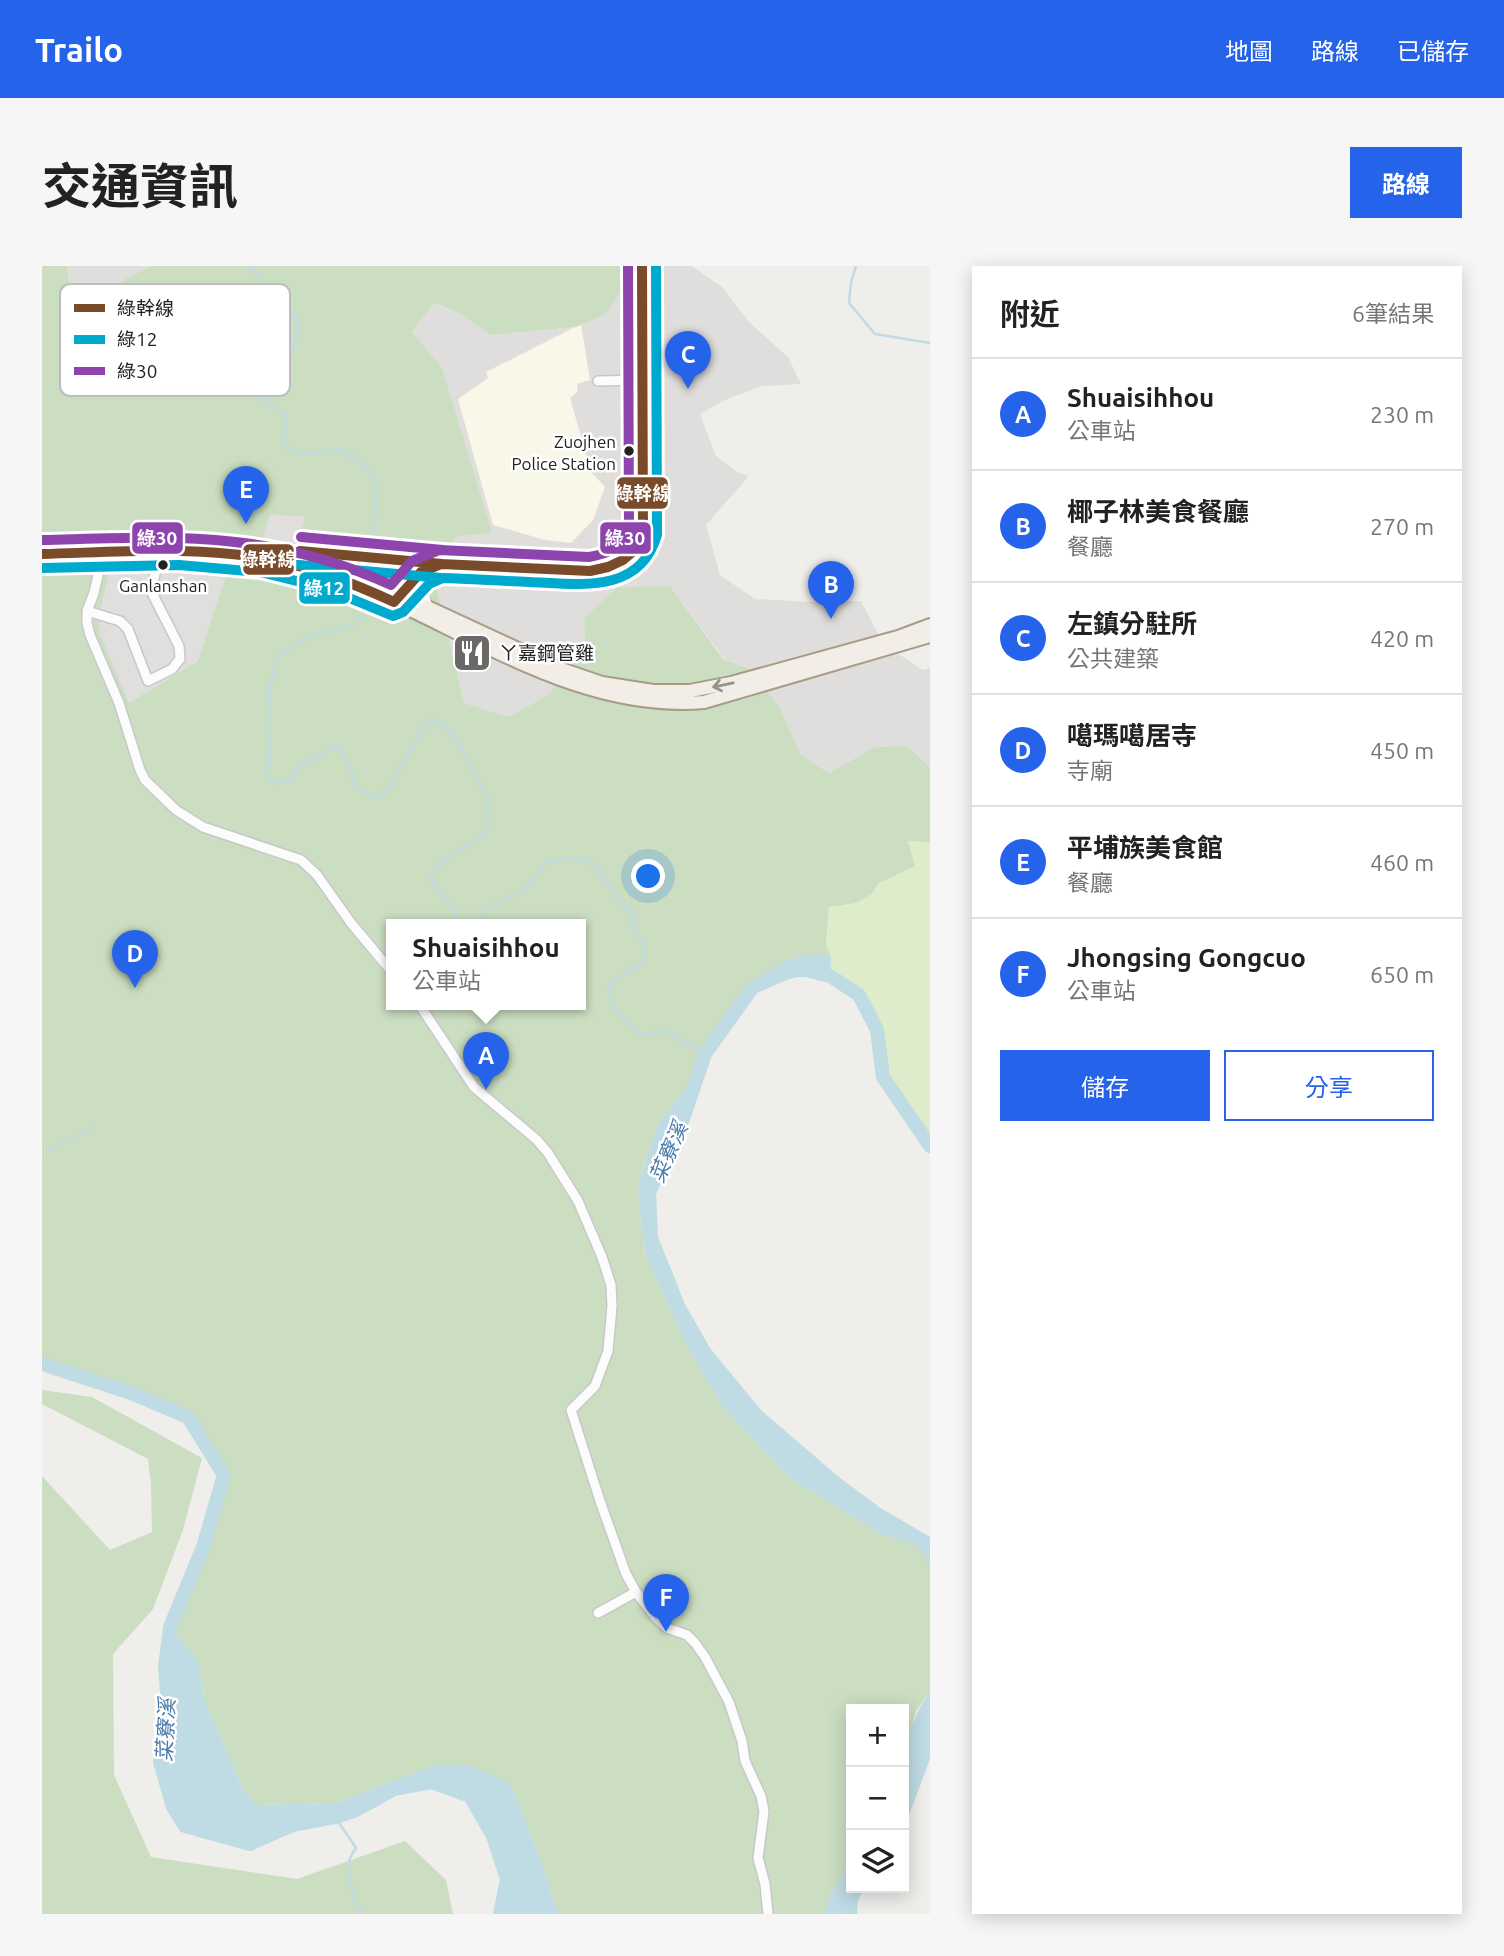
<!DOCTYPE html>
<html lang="zh-TW">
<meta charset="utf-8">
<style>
:root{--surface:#fff;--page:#f6f6f6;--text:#222;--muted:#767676;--line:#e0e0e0;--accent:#2563eb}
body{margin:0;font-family:Ubuntu,"Noto Sans TC",sans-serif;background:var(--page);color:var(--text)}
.controls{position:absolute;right:21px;bottom:21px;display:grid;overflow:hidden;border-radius:0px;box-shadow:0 4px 18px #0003}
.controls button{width:63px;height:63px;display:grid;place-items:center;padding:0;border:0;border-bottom:2px solid var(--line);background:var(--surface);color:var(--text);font:35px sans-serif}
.you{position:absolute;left:607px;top:611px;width:24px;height:24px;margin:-18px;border:5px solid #fff;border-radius:50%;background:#1a73e8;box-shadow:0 0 0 10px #1a73e833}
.badge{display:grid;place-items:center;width:46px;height:46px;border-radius:50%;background:var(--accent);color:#fff;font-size:23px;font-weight:700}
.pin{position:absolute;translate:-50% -58px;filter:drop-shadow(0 2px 4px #0008)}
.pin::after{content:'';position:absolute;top:37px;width:24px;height:21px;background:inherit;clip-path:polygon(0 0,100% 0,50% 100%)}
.popup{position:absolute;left:344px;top:653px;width:200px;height:91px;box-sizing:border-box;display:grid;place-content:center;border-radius:0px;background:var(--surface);filter:drop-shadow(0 2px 5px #0005);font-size:23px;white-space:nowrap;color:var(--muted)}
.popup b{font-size:26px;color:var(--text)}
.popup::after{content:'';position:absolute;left:50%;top:100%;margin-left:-14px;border:14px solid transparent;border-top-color:var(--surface)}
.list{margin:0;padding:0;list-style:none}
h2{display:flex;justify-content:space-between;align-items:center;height:91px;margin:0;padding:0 28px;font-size:30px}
h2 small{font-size:23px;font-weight:400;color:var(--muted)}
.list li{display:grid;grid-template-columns:46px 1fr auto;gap:21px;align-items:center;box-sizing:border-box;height:112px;padding:0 28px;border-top:2px solid var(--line)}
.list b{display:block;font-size:26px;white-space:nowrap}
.list p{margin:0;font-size:23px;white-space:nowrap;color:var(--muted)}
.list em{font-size:23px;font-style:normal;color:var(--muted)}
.actions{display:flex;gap:14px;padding:21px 28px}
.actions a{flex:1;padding:16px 0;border:2px solid var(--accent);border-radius:0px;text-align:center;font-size:24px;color:var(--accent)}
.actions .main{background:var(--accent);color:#fff}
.icon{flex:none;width:38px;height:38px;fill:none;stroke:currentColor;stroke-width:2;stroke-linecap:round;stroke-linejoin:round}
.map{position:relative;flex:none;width:888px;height:1648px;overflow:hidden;border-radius:0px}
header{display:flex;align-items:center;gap:42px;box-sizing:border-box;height:98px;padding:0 35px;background:var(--accent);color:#fff}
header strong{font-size:33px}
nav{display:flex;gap:38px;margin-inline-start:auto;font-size:24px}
.intro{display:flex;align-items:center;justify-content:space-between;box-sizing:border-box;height:168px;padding:0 42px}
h1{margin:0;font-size:49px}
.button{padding:18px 32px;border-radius:0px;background:var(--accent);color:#fff;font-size:24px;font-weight:700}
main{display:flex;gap:42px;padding:0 42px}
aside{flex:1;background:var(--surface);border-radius:0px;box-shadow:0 4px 18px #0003}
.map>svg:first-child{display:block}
.residential{fill:#dfdedc}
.education{fill:#f8f7e8}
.grass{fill:#ddeccb}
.forest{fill:#cbdec1;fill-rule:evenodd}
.parking{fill:#e0dfde}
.water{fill:#bfdbe3}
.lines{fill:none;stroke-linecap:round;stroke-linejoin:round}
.stream{stroke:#bfdbe3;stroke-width:2.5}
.river{stroke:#bfdbe3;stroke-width:14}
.minor-casing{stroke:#c9c8c7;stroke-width:12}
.major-casing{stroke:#a79c86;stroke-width:16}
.minor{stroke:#fdfcfc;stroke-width:9}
.major{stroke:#f3ede7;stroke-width:12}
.bus-1-casing{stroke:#fff;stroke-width:16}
.bus-2-casing{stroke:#fff;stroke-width:16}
.bus-3-casing{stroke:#fff;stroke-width:16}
.bus-1{stroke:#7a4b2a;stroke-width:10}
.bus-2{stroke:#00a9ce;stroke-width:10}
.bus-3{stroke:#8e44ad;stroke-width:10}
.oneway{stroke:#95928e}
.bus-dot{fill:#222;stroke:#fff;stroke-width:2.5}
.labels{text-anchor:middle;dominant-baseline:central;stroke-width:5;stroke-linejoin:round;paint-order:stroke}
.bus-label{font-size:17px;fill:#222;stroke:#fff;text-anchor:end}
.poi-label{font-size:19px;fill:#222;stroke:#fff;text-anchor:start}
.water-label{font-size:21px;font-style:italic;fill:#4a7aab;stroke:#fff}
.key{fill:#fff;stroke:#bdbdbd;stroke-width:2}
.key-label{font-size:19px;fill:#222}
.line-badge{stroke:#fff;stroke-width:2.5}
.badge-label{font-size:19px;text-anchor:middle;font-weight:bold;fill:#fff}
</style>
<header>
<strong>Trailo</strong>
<nav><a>地圖</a><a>路線</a><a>已儲存</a></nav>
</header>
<div class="intro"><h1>交通資訊</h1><a class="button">路線</a></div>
<main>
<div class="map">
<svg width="888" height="1648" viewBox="0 0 888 1648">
<rect width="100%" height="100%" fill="#f0eeeb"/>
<path class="residential" d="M25,0H110L82,14L84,75L121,103L135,127L70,111L46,80L30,32Z
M580,0H650L681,22L707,56L746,91L759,118L720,120L683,134L658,148L674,190L695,206L707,210L664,259L678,309L713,333L771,336L819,335L841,378L881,404L888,402V501L865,480L833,481L787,507L759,489L736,438L706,402L682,393L628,320L542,352L543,383L507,428L467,451L422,437L394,319L413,271L450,267L370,67L391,37L419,48L448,69L534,61L589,10Z"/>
<path class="education" d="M539,58L548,114L535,118L536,125L528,132L549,206L563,221L551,254L529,277L503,274L451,259L416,133L446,112L444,106Z"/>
<path class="grass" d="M865,575L888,576V880L841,811L835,764L817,729L788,710L789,692L784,678L787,641L814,637L830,628Z"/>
<path class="forest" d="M0,0H25L30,32L46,80L70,111L134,127L121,103L84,75L69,51L68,29L81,14L110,0H580L589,10L564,48L534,61L448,69L419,48L392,37L370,66L400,102L450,267L413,271L394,319L422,437L467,451L507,428L543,383L542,352L575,322L628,320L681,393L706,402L736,438L759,489L787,507L833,481L865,480L888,501V576L866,575L873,600L837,617L830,628L814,637L787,641L784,678L789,692L774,688L758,690L740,697L699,727L690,746L656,793L648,817L615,859L598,912L596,928L603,987L644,1079L681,1141L748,1212L839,1268L872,1278L886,1293L888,1300V1425L874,1445L862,1492V1443H809V1595L789,1628L783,1648H516L502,1604L470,1520L391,1500L293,1537L214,1539L198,1517L162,1432L157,1397L128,1361L161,1281L182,1209L145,1151L89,1126L0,1101ZM350,658H538V738H350Z
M0,1124L50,1131L160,1192L141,1264L111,1343L71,1388L72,1509L109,1591L255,1613L363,1575L404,1614L411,1648H0V1210L68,1284L110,1266L109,1218L106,1193L0,1138Z"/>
<path class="parking" d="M228,249L263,250L257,278L220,273Z
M69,299L187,301L156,395L87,437L57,366L59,340Z"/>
<path class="water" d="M774,688L789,692L788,710L760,703L743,707L711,721L663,788L641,853L607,926L609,972L637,1042L663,1087L714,1149L792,1216L835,1248L888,1279V1300L885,1293L871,1278L839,1268L748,1212L681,1141L644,1079L603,987L596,928L598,912L615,859L648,817L656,793L690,746L699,727L722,707L740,697L758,690Z
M128,1361L157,1397L162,1432L198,1517L214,1539L293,1537L391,1500L429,1499L470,1520L502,1604L516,1648H458L465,1613L451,1570L428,1530L389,1516L352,1523L312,1545L293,1551L250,1559L208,1578L143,1560L131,1541L118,1496L127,1452L123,1401Z
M888,1425V1473L862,1543C862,1498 861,1464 888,1425Z
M809,1595V1622H814L809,1633L808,1648H783L789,1628Z"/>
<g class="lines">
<path class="stream" d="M211,0L225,31L256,54L255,69L251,83L246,91L233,93C210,76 187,68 176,102L198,121L244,149L241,167L244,181C263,191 279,186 299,183L328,204L334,220L331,289
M814,0L809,16L807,37L833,68L888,77
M330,310L331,295
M330,330L329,340L311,359L266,371L237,389L228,420L226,457L228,497L223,503L231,517L251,515L256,501L292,481L299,483L309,504L313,521L332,532L347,524L380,464L389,453L401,458L415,476L445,530L448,556L442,569L399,596L388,611L411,643L417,658
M438,658L444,643L481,625L504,597L520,592L549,595L579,636L593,649L589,658L603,681L601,695L566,719C570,745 580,753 599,769L624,765L663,788
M0,887L49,862
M293,1551L314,1582C297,1604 311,1624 318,1648"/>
<path class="river" d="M888,880L841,811L835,764L817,729L788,710L760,703L743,707L711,721L663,788L641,853L607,927L609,972L637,1042L663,1087L714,1149L792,1216L835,1248L888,1279
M0,1098L89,1127L146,1151L182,1209L161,1281L128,1361L123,1401L127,1452L118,1496L131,1541L143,1560L208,1578L250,1559L293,1551L312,1545L352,1523L389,1516L428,1530L451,1570L465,1613L458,1648
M862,1543L888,1473
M808,1648L809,1633L814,1622"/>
<defs>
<path id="minor" d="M556,115L600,114
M62,282L52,327L45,345V357L48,369L77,437L98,504L103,514L134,544L161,561L259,594L275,609L309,657L350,706
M261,285C336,293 410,299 485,302C510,303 540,309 564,302C588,296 600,280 602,257L599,132L600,0
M349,329C352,315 366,303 379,297
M355,332C368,318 375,305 394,299
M386,341C379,322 379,314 395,301
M45,345L78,355L86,363L106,415L130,403L138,393L137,380L109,325L118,287
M377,738L432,821L495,874L506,887L536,935L560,991L569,1019L570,1040L566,1085L553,1120L529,1144L558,1235L584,1308L594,1326L613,1351L625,1362L645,1369L653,1377L663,1391L687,1436L700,1475L703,1495L719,1530L722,1545L716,1592L723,1618L726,1648
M556,1347L594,1326"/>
<path id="major" d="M0,279C100,277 203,267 299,301L519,403L560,417L611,425H648L689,417L856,371L888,359
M0,288C82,287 181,277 259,300C395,339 516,448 662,436L888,370"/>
</defs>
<use href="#minor" class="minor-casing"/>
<use href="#major" class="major-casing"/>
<use href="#minor" class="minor"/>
<use href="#major" class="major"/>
<defs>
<path id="bus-1" d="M258,285L400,298
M0,288C78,286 158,279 236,295C276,303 315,319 352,336L379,306L399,298L548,305L566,301L581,294L594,283L601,267L600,0"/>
<path id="bus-2" d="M257,299L399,312
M0,302L137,299L218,306L283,322L351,350L361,346L387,318L401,312C430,313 459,315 487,316C536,318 598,329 615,269L614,0"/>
<path id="bus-3" d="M259,271L401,284
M0,274C129,271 227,263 349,319L370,295L397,284L547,291C565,288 580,282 587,265L586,0"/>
</defs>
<use href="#bus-1" class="bus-1-casing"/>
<use href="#bus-2" class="bus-2-casing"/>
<use href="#bus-3" class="bus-3-casing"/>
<use href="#bus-1" class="bus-1"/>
<use href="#bus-2" class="bus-2"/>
<use href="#bus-3" class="bus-3"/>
</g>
<defs><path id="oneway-shaft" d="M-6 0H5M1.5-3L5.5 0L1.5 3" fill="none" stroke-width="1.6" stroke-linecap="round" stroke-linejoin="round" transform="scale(1.75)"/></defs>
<use class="oneway" href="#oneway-shaft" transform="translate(681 419) rotate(168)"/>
<defs>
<symbol id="restaurant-square" viewBox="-11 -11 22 22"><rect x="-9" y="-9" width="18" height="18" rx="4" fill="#6a6968" stroke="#fff"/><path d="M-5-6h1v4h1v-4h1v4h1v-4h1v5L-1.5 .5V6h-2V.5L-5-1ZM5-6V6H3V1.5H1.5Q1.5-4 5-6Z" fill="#fff"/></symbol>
</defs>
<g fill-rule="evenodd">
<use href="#restaurant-square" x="408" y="365" width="44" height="44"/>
</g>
<g class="bus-dot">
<circle cx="587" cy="185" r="6"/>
<circle cx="121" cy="299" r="6"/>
</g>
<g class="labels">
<g class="bus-label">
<text x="574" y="175">Zuojhen<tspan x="574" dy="22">Police Station</tspan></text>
<text x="121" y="319" text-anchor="middle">Ganlanshan</text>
</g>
<g class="poi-label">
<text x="457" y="387">ㄚ嘉鋼管雞</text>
</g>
<g class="water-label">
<text transform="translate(626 886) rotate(-66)">菜竂溪</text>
<text transform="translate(123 1464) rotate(-87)">菜竂溪</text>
</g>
</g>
<rect x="18" y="18" width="230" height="112" rx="10" class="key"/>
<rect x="32" y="38" width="31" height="8" fill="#7a4b2a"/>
<rect x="32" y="69" width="31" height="9" fill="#00a9ce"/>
<rect x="32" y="101" width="31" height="8" fill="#8e44ad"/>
<g class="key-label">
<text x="75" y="49">綠幹線</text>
<text x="75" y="80">綠12</text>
<text x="75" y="112">綠30</text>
</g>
<g class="line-badge">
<rect x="574" y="210" width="53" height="34" rx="7" fill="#7a4b2a"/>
<rect x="557" y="255" width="53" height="34" rx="7" fill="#8e44ad"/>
<rect x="89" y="255" width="53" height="34" rx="7" fill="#8e44ad"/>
<rect x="200" y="277" width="53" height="33" rx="7" fill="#7a4b2a"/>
<rect x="256" y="305" width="53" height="34" rx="7" fill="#00a9ce"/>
</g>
<g class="badge-label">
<text x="601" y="234">綠幹線</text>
<text x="583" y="279">綠30</text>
<text x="115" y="279">綠30</text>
<text x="226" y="300">綠幹線</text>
<text x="282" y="329">綠12</text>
</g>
</svg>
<div class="controls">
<button>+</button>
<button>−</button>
<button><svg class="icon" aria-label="layers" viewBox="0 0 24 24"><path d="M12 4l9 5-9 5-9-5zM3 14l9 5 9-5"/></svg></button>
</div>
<div class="you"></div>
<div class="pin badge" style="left:444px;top:824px">A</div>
<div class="popup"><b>Shuaisihhou</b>公車站</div>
<div class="pin badge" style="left:789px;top:353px">B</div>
<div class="pin badge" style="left:646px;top:123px">C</div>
<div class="pin badge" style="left:93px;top:722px">D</div>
<div class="pin badge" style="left:204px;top:258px">E</div>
<div class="pin badge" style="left:624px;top:1366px">F</div>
</div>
<aside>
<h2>附近<small>6筆結果</small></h2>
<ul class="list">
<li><span class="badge">A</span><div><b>Shuaisihhou</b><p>公車站</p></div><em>230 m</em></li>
<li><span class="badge">B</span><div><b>椰子林美食餐廳</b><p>餐廳</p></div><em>270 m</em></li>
<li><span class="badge">C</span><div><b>左鎮分駐所</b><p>公共建築</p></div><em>420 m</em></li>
<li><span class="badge">D</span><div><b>噶瑪噶居寺</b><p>寺廟</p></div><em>450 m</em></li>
<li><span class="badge">E</span><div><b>平埔族美食館</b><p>餐廳</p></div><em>460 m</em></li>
<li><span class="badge">F</span><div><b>Jhongsing Gongcuo</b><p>公車站</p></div><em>650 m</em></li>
</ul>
<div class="actions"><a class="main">儲存</a><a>分享</a></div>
</aside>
</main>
